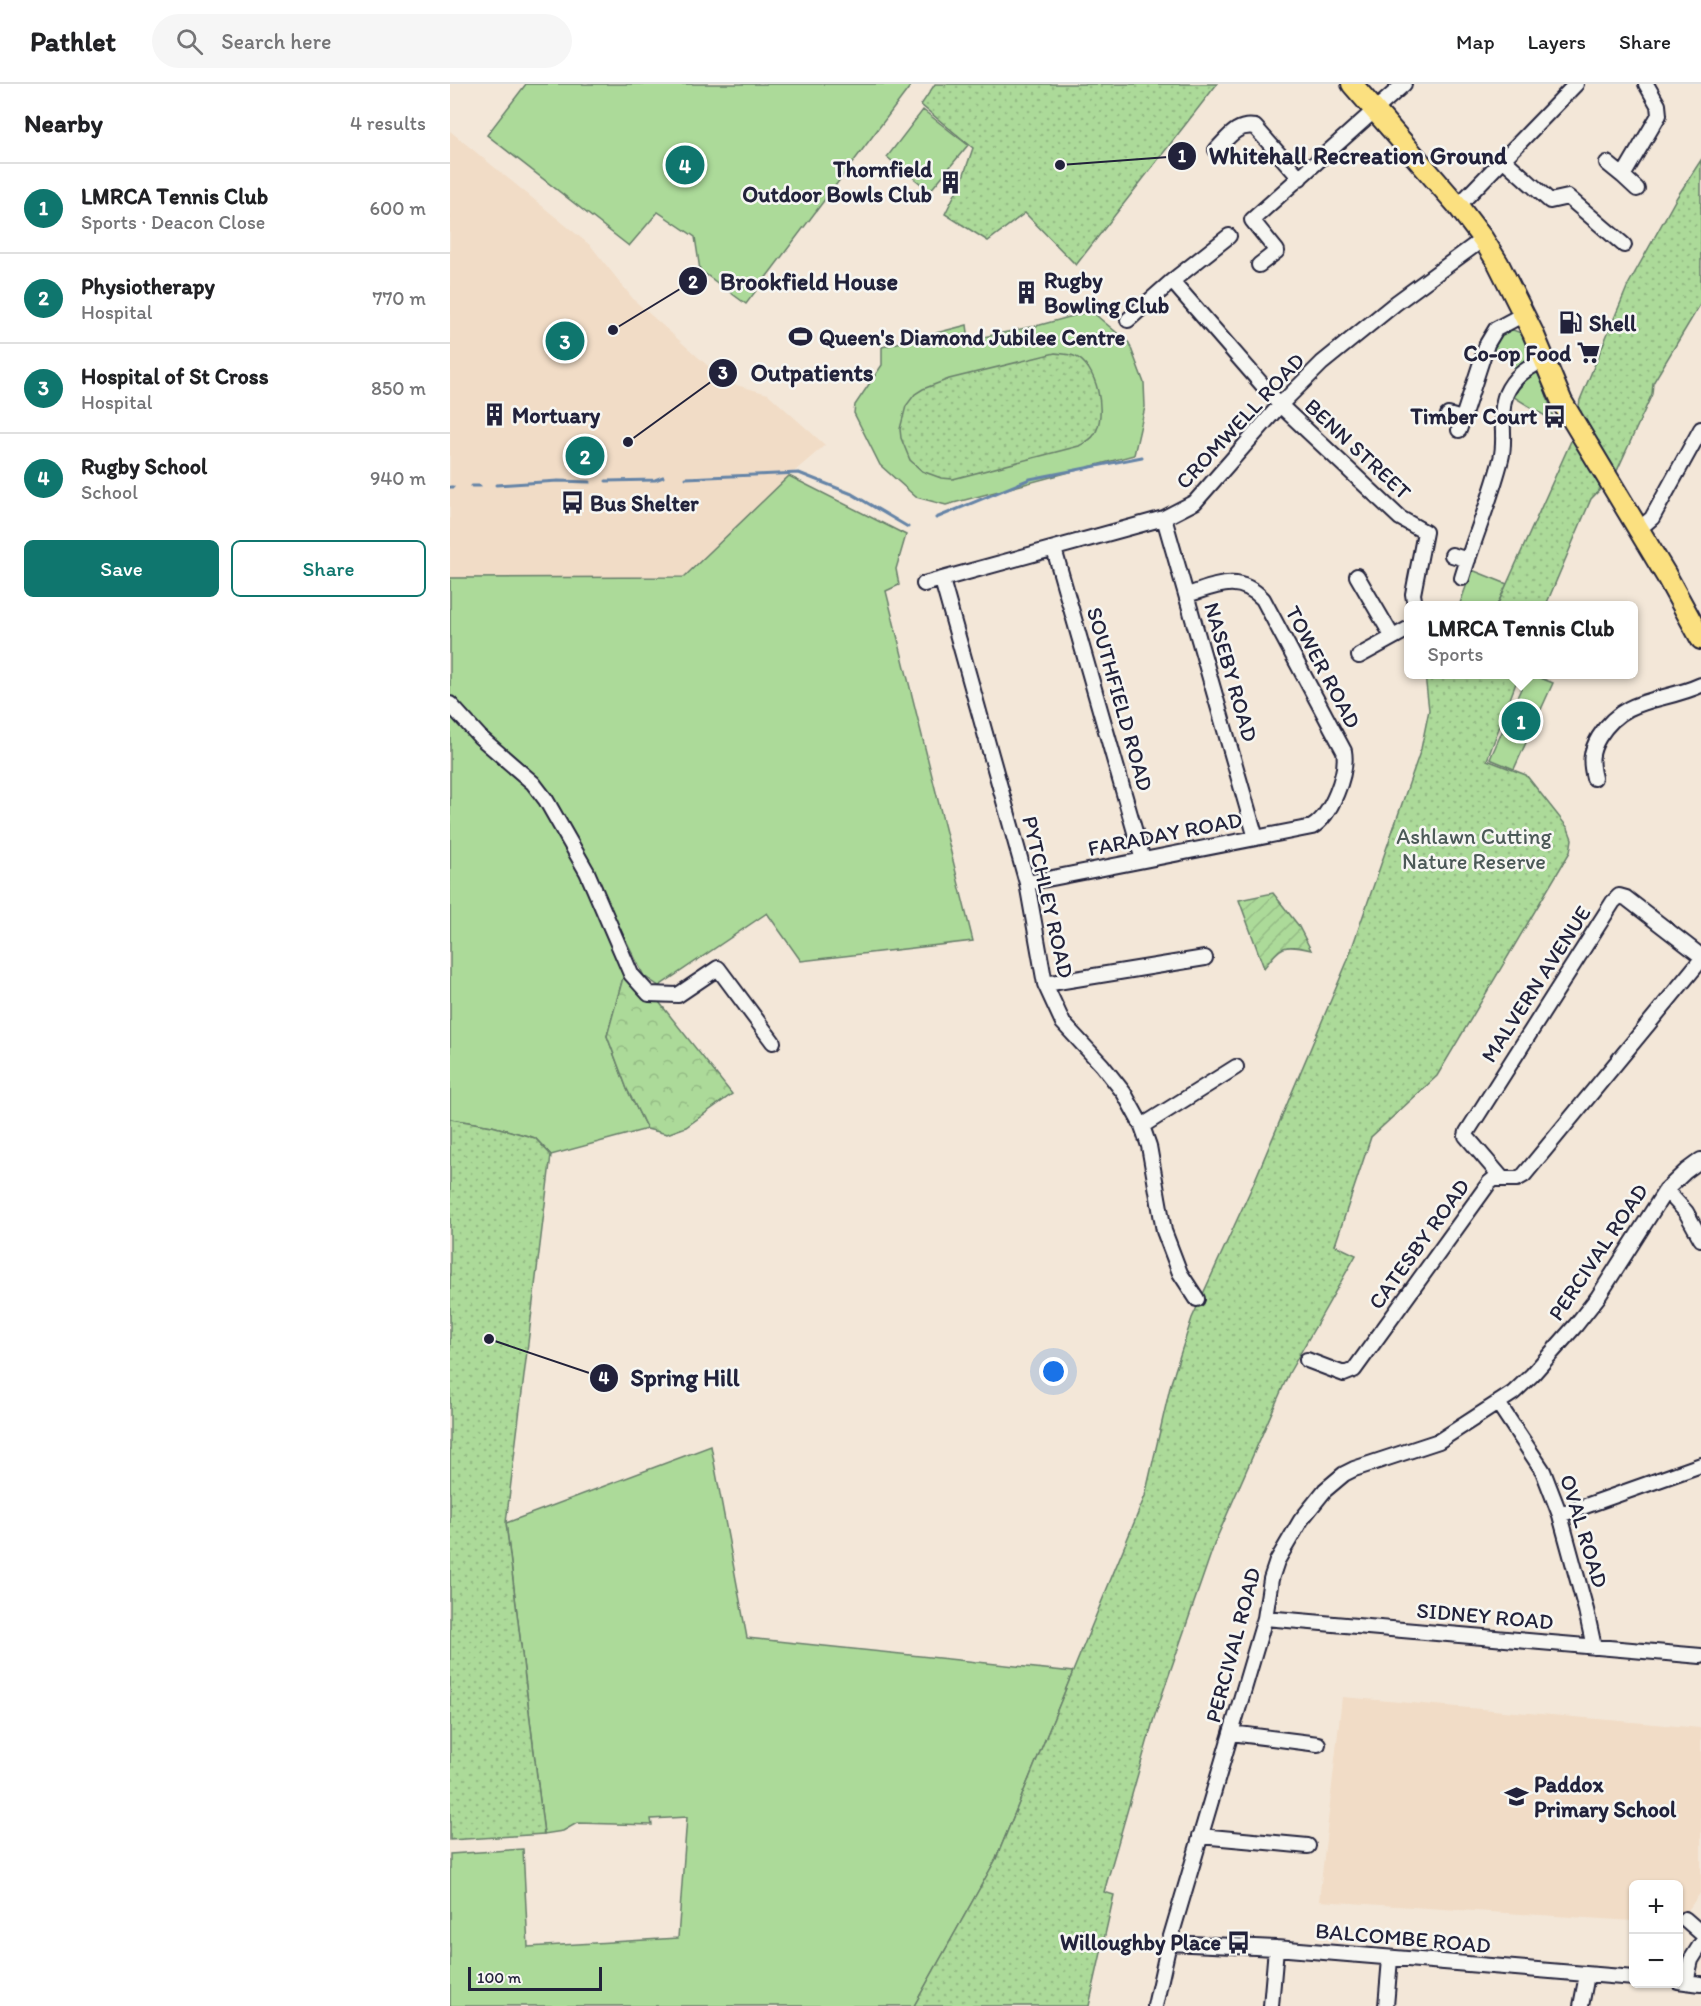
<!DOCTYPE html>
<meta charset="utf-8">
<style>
:root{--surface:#fff;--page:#f6f6f6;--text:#202124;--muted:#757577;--line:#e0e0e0;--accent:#0f766e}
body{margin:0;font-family:Itim,sans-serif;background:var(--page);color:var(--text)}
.controls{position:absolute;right:18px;bottom:18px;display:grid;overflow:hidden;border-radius:9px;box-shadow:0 2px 4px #0004}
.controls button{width:54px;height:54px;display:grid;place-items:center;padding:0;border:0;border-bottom:2px solid var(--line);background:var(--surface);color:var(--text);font:30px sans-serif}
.scale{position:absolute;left:18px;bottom:15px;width:134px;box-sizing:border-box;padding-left:6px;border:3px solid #22223b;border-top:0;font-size:16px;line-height:21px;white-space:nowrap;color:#22223b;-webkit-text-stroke:4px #f6f6f2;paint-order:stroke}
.you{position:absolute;left:604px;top:1288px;width:21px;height:21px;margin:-15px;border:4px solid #fff;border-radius:50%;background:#1a73e8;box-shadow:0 0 0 9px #1a73e833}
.badge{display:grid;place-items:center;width:39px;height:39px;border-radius:50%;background:var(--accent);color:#fff;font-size:20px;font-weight:700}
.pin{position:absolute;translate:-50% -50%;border:3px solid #fff;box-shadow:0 2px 6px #0006}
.popup{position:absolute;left:954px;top:517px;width:234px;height:78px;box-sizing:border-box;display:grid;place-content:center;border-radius:9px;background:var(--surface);filter:drop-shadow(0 2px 4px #0005);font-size:20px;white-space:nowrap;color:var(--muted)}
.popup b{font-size:22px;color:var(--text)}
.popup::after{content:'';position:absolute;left:50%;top:100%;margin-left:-12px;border:12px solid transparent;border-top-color:var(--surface)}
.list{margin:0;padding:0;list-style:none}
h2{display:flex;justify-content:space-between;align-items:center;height:78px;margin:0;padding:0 24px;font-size:26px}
h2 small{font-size:20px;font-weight:400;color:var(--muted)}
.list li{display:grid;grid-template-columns:39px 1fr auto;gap:18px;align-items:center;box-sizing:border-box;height:90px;padding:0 24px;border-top:2px solid var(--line)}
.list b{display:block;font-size:22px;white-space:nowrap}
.list p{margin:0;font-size:20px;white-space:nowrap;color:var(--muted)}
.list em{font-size:20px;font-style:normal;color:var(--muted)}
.actions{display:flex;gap:12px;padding:18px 24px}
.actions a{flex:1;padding:14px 0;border:2px solid var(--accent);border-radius:9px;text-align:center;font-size:21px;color:var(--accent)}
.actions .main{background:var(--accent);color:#fff}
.icon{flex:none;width:33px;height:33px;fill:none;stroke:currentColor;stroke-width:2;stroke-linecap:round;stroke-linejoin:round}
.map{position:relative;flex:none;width:1251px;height:1922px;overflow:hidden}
header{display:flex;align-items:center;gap:36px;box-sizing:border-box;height:84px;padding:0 30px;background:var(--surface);border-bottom:2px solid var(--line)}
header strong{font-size:28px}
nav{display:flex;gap:33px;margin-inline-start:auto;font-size:21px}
.search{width:420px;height:54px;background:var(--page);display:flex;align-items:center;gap:15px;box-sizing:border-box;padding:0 21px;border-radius:33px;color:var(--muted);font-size:22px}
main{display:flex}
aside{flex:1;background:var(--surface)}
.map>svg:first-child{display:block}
.built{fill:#f1dcc6}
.grass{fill:#acda99;stroke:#677e6a;stroke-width:1.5}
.forest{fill:url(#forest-crowns);stroke:#677e6a;stroke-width:1.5}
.park{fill:url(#park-dots);stroke:#677e6a;stroke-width:1.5}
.garden{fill:url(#garden-furrows);stroke:#677e6a;stroke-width:1.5}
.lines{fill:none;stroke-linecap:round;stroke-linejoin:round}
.stream{stroke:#6584a7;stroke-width:3}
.minor-casing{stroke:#22223b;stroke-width:18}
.highway-casing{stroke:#22223b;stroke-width:24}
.minor{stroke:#f6f6f2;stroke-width:14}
.highway{stroke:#fbe080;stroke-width:20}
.labels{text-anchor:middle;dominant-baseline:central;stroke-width:5;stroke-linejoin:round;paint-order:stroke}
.poi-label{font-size:22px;font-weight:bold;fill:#22223b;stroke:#f6f6f2;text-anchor:start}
.street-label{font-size:22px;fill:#22223b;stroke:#f6f6f2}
.park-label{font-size:22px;fill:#4b5957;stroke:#f6f6f2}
.leader{fill:none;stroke:#22223b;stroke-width:2}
.callout-dot{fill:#22223b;stroke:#f6f6f2;stroke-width:2}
.mark-label{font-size:18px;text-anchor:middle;font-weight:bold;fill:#fff}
.callout-label{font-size:24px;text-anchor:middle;font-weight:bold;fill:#22223b;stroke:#f6f6f2;stroke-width:5;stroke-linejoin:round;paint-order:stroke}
</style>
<header>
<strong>Pathlet</strong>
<div class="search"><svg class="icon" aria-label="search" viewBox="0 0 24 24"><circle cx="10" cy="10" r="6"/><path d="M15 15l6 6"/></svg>Search here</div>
<nav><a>Map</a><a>Layers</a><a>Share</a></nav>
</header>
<main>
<aside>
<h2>Nearby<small>4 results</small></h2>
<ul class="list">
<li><span class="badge">1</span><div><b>LMRCA Tennis Club</b><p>Sports · Deacon Close</p></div><em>600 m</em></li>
<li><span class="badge">2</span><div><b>Physiotherapy</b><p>Hospital</p></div><em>770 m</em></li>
<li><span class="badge">3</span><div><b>Hospital of St Cross</b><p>Hospital</p></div><em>850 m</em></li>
<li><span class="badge">4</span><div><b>Rugby School</b><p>School</p></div><em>940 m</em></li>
</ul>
<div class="actions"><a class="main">Save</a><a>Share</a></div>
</aside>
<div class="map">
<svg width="1251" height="1922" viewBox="0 0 1251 1922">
<defs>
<pattern id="forest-crowns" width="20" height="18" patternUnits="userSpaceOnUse" patternTransform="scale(1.5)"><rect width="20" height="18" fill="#acda99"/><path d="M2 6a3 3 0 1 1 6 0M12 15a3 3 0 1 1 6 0" fill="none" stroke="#94bb85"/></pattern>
<pattern id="park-dots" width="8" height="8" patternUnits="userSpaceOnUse" patternTransform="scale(1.5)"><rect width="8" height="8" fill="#acda99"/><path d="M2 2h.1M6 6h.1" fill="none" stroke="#94bb85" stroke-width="1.8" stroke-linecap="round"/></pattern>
<pattern id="garden-furrows" width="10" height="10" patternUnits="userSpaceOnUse" patternTransform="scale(1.5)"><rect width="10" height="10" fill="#acda99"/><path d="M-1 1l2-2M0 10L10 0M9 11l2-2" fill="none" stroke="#94bb85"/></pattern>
</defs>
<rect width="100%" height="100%" fill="#f3e7d8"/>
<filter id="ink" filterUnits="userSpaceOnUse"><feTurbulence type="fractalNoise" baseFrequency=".0167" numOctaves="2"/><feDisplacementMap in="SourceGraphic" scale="12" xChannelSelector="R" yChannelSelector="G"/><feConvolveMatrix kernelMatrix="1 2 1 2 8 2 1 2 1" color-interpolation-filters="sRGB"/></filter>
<g filter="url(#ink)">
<path class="built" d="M0,47L141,162L184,216L276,298L318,310L375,361L339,392L234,493L0,494Z
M892,1613L1251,1644V1808L1229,1839L1228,1800H1184L1183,1837L869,1817Z"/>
<path class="grass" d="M76,0H462L296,220L250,186L245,153L208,128L179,162L37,51Z
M473,26L518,61L480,107L437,73Z
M641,227L679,259L694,299L695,323L684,371L496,421L466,413L430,381L404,329L405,321L432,281V263L517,241L519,256L590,241Z
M1063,246L1071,249L1080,267V278L1065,290L1063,277L1046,269L1043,264C1048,254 1051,247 1063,246Z
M1087,288C1097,303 1098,321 1105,338L1064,313L1080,290Z
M339,392L456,451L446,485L449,501L436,507L523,857L351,877L317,829L209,902L194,892L139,783L64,677L0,612V494L234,493Z
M1022,486L1057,500L1047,521L1009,522Z
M1077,591H1083L1103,599L1064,685L1040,675Z
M0,628L86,713L134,795L174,890L157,952L177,1005L197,1045L101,1071L85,1054L42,1042L0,1035Z
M261,1362L297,1554L623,1588L546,1775L464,1922H0V1770L73,1765L78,1863L228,1854L237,1733L201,1735L202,1741L127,1739L113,1747L94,1750L56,1439Z"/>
<path class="forest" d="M174,890L193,912L209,918L282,1010L236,1043L217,1050L197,1045L177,1005L157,952Z"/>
<path class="park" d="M485,0H767L626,181L575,129L538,157L495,130L512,96L523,64L471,21Z
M1251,76V219L1203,299L1202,310L1166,389L1141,415L1096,521L1047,522L1125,348L1130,316L1178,201L1227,113Z
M605,269C611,270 618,270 624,272C647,280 658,331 644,351C641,356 634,359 629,362L503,395L491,394L472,387L460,376L451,354L450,345L456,322L465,310L473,305L499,295Z
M975,591H1069L1037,676L1076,691L1118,744L1122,755L1120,768L987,992L921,1053L885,1161L906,1171L839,1289L765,1458L704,1634L654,1808L664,1811L639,1922H464L546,1775L695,1412L721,1299L742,1234L802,1103L897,878L971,665L979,626Z
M0,1035L42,1042L85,1054L101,1071L56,1439L94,1750L0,1756Z"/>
<path class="garden" d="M823,809L848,841L861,866C833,859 831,862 814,884L789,816Z"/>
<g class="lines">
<path class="stream" d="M236,394L349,389L402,410L458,443
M156,397L205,396L213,393
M46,401L108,397L140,398
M22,402H30
M0,403H3
M486,434L580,395L692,373"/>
<defs>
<path id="minor" d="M766,66C779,53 786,40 805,43L850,94
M1053,75L1100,117L1118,113L1174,161
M1157,79L1173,92
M1187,105L1173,92L1209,31L1208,21L1196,0
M1008,122L1126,0
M779,152L722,197L830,321L950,434L975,448L963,510L965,522
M809,181L827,167L802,136L954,0
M678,236L722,197
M998,331L1012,335
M1009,346L1037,260L1046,245L1074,230
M714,434L806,754
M1188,446L1202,434L1251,345
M604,465L693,776
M1002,471L1018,476
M907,492L942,552
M1012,494C1024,454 1041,415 1051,375C1057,354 1048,330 1056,310C1064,292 1076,285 1093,276
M492,496L577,799L595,900L613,939L652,981L674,1009L692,1042L699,1062L714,1147L730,1189L747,1215
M474,500L714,434L745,418L830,321L872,279L946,219L1033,155
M909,572L958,545
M0,620L30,653L83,699L96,716L137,788L181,890L199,910L228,911L268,884L323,958
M1144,694C1140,678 1140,668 1149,653C1175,611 1212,619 1251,601
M577,799L862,743C881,732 898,689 894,667L813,515C788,489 766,502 737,511
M595,900L755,874
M692,1042L786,983
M1051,1093L1016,1052L1017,1048L1163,818L1169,812L1176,814L1251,872
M1216,1106L1236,1128L1251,1155
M857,1276L894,1290L904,1286L1039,1099L1044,1095H1067L1074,1091L1251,876
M1048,1319L1093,1387L1110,1431L1136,1526L1144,1563
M1110,1431L1251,1381
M815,1534L1251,1572
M781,1649L868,1660
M750,1752L858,1762
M1235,1835L1251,1849
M719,1859L826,1864L1184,1894
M1228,1897L1251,1900
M1236,1898L1241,1876L1251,1860
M705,1922L719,1859L815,1534L821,1495L827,1477L851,1436L875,1406L894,1390L904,1385L989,1357L1063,1309L1082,1291L1126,1241L1148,1213L1216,1106L1236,1087L1251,1076
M821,1922L826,1864
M936,1922L940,1875
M1131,1922L1137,1891"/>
<path id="highway" d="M902,0L1008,122L1033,155L1048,179L1083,249L1112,318L1216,491L1251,555"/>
</defs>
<use href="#minor" class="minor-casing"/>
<use href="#highway" class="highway-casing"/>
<use href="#minor" class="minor"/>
<use href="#highway" class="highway"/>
</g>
</g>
<defs>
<symbol id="building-bare" viewBox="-9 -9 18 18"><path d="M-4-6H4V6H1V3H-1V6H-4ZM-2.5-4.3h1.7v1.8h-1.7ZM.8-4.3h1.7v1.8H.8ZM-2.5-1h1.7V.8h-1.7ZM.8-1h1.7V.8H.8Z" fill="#22223b" stroke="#f6f6f2" stroke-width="2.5" paint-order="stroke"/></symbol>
<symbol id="fuel-bare" viewBox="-9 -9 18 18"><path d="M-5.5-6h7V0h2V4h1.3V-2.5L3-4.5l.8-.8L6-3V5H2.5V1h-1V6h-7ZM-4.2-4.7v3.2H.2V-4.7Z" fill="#22223b" stroke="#f6f6f2" stroke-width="2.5" paint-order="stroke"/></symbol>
<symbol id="stadium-bare" viewBox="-9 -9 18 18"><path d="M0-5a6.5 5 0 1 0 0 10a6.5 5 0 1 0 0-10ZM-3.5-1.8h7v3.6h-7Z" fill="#22223b" stroke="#f6f6f2" stroke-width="2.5" paint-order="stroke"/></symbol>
<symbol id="supermarket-bare" viewBox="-9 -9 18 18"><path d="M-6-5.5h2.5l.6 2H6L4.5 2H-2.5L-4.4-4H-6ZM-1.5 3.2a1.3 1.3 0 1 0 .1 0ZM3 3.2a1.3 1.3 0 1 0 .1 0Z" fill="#22223b" stroke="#f6f6f2" stroke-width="2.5" paint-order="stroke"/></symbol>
<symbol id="bus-bare" viewBox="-9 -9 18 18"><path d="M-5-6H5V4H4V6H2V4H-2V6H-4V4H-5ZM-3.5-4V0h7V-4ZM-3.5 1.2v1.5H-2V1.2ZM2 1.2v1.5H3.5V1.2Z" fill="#22223b" stroke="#f6f6f2" stroke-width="2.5" paint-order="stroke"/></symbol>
<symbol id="school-bare" viewBox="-9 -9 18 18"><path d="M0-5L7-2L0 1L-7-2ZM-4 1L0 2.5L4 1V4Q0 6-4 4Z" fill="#22223b" stroke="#f6f6f2" stroke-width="2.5" paint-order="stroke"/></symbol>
</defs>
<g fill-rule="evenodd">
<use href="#building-bare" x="484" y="82" width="33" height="33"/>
<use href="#building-bare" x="560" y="192" width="33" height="33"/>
<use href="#fuel-bare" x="1104" y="222" width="33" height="33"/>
<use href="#stadium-bare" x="334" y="236" width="33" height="33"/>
<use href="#supermarket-bare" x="1122" y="252" width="33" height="33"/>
<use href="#building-bare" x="28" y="314" width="33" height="33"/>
<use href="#bus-bare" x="1088" y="316" width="33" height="33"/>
<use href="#bus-bare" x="106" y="402" width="33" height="33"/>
<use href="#school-bare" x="1050" y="1696" width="33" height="33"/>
<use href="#bus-bare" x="772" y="1842" width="33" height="33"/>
</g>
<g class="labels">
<g class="poi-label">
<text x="482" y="85" text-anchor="end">Thornfield<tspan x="482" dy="25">Outdoor Bowls Club</tspan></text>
<text x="594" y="196">Rugby<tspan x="594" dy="25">Bowling Club</tspan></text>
<text x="1139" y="239">Shell</text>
<text x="369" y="253">Queen's Diamond Jubilee Centre</text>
<text x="1121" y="269" text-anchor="end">Co-op Food</text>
<text x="62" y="331">Mortuary</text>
<text x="1087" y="332" text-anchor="end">Timber Court</text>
<text x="140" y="419">Bus Shelter</text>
<text x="1084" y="1700">Paddox<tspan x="1084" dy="25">Primary School</tspan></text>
<text x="771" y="1858" text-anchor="end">Willoughby Place</text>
</g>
<g class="street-label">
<text transform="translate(790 337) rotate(-47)">CROMWELL ROAD</text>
<text transform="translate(908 365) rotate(43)">BENN STREET</text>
<text transform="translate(873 583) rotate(62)">TOWER ROAD</text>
<text transform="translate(781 588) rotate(74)">NASEBY ROAD</text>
<text transform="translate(670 615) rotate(74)">SOUTHFIELD ROAD</text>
<text transform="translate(715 750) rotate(-11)">FARADAY ROAD</text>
<text transform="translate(598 813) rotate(77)">PYTCHLEY ROAD</text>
<text transform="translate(1086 900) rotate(-57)">MALVERN AVENUE</text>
<text transform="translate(969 1160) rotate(-54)">CATESBY ROAD</text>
<text transform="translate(1148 1168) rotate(-56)">PERCIVAL ROAD</text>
<text transform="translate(1134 1447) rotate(73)">OVAL ROAD</text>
<text transform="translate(1035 1532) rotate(5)">SIDNEY ROAD</text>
<text transform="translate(783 1561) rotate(-75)">PERCIVAL ROAD</text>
<text transform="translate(953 1854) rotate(5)">BALCOMBE ROAD</text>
</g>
<g class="park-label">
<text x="1024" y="752">Ashlawn Cutting<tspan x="1024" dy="25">Nature Reserve</tspan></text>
</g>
</g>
<path class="leader" d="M610 81L732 72M163 246L243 197M178 358L273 289M39 1255L154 1294"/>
<g class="callout-dot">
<circle cx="610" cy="81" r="6"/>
<circle cx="163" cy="246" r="6"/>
<circle cx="178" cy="358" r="6"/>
<circle cx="39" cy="1255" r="6"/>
<circle cx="732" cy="72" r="15"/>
<circle cx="243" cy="197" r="15"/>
<circle cx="273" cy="289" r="15"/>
<circle cx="154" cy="1294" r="15"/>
</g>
<g class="mark-label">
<text x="732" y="78">1</text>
<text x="243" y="204">2</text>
<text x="273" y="295">3</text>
<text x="154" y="1300">4</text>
</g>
<g class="callout-label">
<text x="908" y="80">Whitehall Recreation Ground</text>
<text x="359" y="206">Brookfield House</text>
<text x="362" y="297">Outpatients</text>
<text x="235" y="1302">Spring Hill</text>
</g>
</svg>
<div class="controls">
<button>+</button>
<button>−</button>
</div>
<div class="scale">100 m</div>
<div class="you"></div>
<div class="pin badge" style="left:1071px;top:637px">1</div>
<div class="popup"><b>LMRCA Tennis Club</b>Sports</div>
<div class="pin badge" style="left:135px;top:372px">2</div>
<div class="pin badge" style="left:115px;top:257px">3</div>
<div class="pin badge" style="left:235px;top:81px">4</div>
</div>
</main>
